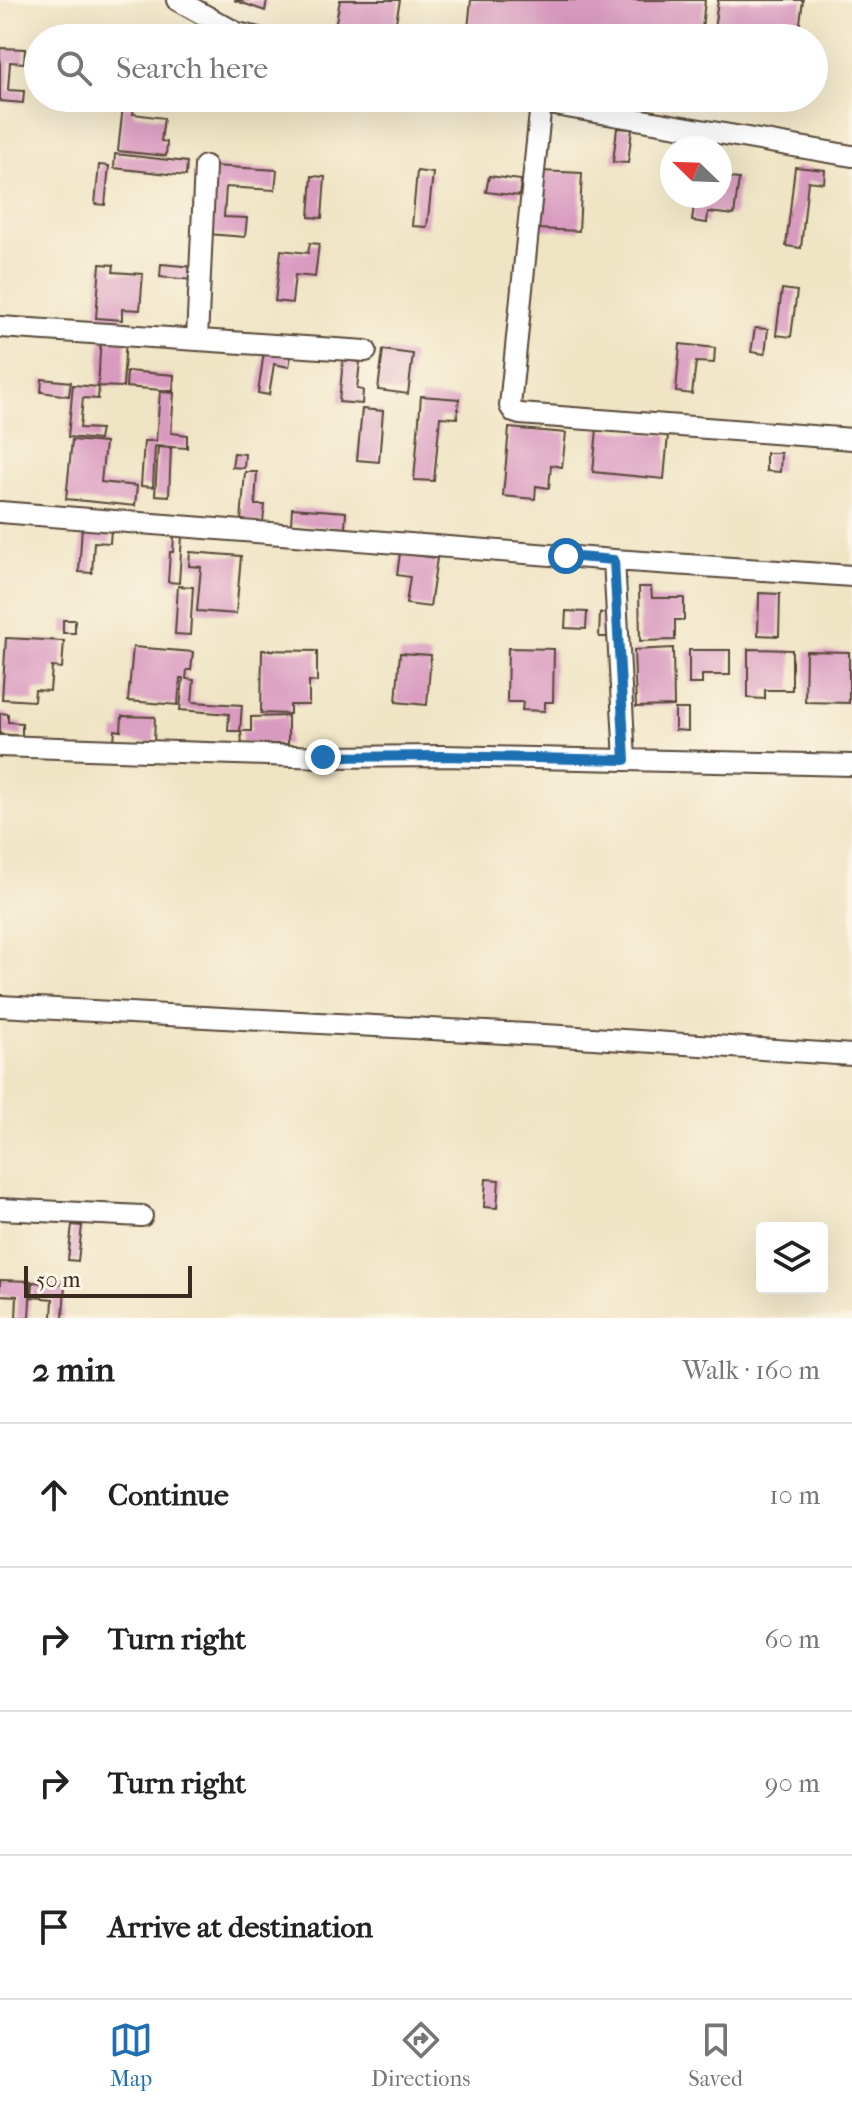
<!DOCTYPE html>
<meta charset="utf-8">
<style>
:root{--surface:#fff;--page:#f2f2f2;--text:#222;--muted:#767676;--line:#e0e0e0;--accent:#1f6fb2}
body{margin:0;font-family:"IM FELL French Canon",serif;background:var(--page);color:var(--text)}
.controls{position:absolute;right:24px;bottom:24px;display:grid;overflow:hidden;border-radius:8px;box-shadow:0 8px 32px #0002}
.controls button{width:72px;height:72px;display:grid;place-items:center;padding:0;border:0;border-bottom:2px solid var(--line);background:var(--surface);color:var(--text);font:40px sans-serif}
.compass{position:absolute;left:660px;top:136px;width:72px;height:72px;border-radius:50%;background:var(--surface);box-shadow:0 8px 32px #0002;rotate:293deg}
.scale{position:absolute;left:24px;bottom:20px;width:168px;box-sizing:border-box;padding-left:8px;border:4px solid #3b2a1e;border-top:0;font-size:22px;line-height:28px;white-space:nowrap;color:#3b2a1e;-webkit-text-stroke:6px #fcf5e5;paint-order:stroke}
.stop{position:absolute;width:24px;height:24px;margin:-18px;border:6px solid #1f6fb2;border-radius:50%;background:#fff}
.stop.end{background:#1f6fb2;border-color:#fff;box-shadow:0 2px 8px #0008}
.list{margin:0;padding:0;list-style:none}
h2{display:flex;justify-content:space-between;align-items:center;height:104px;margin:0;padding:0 32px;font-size:34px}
h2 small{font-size:26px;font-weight:400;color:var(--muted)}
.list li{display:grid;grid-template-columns:52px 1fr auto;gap:24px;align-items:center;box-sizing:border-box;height:144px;padding:0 32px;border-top:2px solid var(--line)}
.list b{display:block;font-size:30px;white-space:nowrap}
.list em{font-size:26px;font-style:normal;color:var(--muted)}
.icon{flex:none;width:44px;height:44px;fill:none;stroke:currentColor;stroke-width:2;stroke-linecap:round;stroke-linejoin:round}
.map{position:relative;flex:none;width:852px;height:1318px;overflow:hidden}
.search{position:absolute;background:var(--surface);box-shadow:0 8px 32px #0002;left:24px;right:24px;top:24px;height:88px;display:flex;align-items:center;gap:20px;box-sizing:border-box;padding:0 28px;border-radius:44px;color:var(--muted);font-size:30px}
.sheet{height:680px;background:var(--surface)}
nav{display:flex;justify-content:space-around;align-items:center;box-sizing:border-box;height:112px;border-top:2px solid var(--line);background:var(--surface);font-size:22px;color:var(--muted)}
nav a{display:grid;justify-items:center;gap:4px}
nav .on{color:var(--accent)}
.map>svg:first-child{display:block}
.building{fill:#d99ac0}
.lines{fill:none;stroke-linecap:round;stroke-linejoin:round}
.minor-casing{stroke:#564637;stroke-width:24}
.minor{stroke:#fff;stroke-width:20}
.route{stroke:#1f6fb2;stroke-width:10}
</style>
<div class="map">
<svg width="852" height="1318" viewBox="0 0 852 1318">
<rect width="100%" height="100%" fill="#fcf5e5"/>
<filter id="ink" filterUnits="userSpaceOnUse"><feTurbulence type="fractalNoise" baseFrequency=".0125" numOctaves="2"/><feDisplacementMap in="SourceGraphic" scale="16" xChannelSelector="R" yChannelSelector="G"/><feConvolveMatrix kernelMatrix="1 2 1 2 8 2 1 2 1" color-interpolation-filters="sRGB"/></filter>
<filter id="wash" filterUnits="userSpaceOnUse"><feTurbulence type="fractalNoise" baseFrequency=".006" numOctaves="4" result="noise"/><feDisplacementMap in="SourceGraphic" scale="32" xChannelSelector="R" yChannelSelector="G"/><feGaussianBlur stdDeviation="1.8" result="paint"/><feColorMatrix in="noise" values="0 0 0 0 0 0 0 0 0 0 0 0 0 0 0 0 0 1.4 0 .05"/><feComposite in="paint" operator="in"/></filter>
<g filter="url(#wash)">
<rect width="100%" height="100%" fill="#efe4c4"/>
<g id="blocks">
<path class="building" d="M234,0H267L265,11Z
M340,0H400L393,38H333Z
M471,0H705L701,38H467Z
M718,0H803L798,38H713Z
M0,48L25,49L24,63L10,62L8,90L24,91L23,103L0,101Z
M123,106L134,107L133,114L164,118L161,141L167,142L166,156L118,151Z
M617,128L632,129L628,163L613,162Z
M115,154L187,162L186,176L114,168Z
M99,165L109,166L105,205L95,204Z
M213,166L277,170L275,190L226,187L224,217L247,218L245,237L208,234Z
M795,167L825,170L824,183L808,181L801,248L786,246Z
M417,171L433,173L427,227L412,226Z
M540,171L582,173L579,231L538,229Z
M312,176L325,177L322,218L309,217Z
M489,176L521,180L519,196L486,192Z
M720,177L739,179L734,215L708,212L707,223L692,221L695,196H720Z
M310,243L319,244L315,277L295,275L292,303L275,301L281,250L308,253Z
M100,264L114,265L113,272L143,274L140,310L122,309V320L96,318Z
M161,264L194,267L193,280L160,277Z
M782,289L797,291L791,337L776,335Z
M755,328L768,329L765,354L751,352Z
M101,336L126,338L123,387L98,386Z
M680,344L715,348L714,363L696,362L692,394L676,392Z
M383,350L413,354L408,394L378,390Z
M264,352L291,356L289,367L274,364L269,395L258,393Z
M343,360L360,362L357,389L363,390L362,404L339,402Z
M127,371L174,375L173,391L126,387Z
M42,379L71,382L69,396L41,392Z
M73,385L99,387L98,399L83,398L80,428L101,429L99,440L68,437Z
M160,392L174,393L171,433L187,435V448L155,446L153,487L141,486L144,441H156Z
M421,396L459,399L457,418L440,417L434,481L414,480Z
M362,409L383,411L379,462L357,460Z
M509,428L566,433L562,467L551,465L549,488L536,486L535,499L503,496Z
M597,429L668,435L664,479L593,472Z
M72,440L105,443L101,482L137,486L135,506L66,499Z
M158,447L171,448L169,496L155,495Z
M234,453L245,454L244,468L232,467Z
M766,453H781L780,472L766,471Z
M245,472H257L255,505H265L263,522L241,521Z
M292,508L346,512L345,528L291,524Z
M82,526L111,529L110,543L94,542L92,573L79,572Z
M174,536H182L179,583L168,582L170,552H173Z
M190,552L241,556L236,614L197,611L201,567L189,566Z
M400,553L437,558L430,607L406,604L410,577L397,575Z
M178,586L193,587L190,635L175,634Z
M639,587H651L652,598H684V620H675V640L640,641Z
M759,593L780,594L779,636L758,635Z
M566,611L587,612L586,629L565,628Z
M600,613H612L611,637H599Z
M63,620H75V633H63Z
M6,638L64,641L62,668L52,667L50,691L35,690L34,701L2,699Z
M133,647L193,652L191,670H187L186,679L194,680L192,702L242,705L240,731H228L229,714L180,710L183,678H180L178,705L128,701Z
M508,648L554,649L553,702H545V711L522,710L523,702H507Z
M673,648L674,706L636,707L634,650Z
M748,649L792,650V690H765V699L748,698Z
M262,650L317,651V682L309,681V705H290V714L261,713Z
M689,650H730V675H702V684H689Z
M806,651L849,652V703L805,702Z
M400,653L431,655L427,705L396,702Z
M675,709H688V731L675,730Z
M0,713L8,714V722L22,723V736L0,734Z
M122,716L155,717L154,743L114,741L115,730L121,731Z
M288,716V744H242L241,731H251V717Z
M486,1179L499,1180L497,1208L484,1207Z
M72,1225L82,1226L78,1261L68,1260Z
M0,1280L31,1281L29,1318H16L17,1296L0,1295Z
M33,1282L65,1285L63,1318H52L53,1299L32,1297Z"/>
</g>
</g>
<g filter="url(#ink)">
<use href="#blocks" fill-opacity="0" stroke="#564637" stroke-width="2"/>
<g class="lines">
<defs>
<path id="minor" d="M177,0L237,33L258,38
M514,98L852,156
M541,103L510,406L514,412L520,414L852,439
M0,327L366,351
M197,339L205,166
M0,512L614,560L852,576
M614,560L625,760
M0,746L323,757L443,756L852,765
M0,1006L562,1036L852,1055
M0,1209L142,1216"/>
</defs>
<use href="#minor" class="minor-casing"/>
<use href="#minor" class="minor"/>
</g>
</g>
<g class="lines" filter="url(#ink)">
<path class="route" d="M323,757L443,756L625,760L614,560L566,556"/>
</g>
</svg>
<div class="controls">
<button><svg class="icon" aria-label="layers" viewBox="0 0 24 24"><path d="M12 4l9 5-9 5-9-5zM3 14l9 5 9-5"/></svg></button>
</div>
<svg class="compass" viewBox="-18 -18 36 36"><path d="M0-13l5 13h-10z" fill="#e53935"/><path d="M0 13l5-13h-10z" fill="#767676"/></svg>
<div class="scale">50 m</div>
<div class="stop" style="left:566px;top:556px"></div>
<div class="stop end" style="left:323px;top:757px"></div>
<div class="search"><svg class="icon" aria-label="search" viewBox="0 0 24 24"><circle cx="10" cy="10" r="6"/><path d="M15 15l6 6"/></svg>Search here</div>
</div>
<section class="sheet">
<h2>2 min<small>Walk · 160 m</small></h2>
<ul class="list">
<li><svg class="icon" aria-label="ahead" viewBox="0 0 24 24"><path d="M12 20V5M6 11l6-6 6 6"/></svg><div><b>Continue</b></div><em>10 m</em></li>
<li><svg class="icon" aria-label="right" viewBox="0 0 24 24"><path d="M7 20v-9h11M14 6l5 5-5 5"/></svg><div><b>Turn right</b></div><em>60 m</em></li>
<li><svg class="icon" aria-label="right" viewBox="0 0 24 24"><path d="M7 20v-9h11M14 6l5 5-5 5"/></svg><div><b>Turn right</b></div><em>90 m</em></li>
<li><svg class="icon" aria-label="arrive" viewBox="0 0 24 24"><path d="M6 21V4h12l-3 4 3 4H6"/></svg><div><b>Arrive at destination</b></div></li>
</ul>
</section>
<nav>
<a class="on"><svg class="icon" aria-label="map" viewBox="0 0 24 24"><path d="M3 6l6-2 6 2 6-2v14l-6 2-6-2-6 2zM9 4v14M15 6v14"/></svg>Map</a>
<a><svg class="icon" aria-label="directions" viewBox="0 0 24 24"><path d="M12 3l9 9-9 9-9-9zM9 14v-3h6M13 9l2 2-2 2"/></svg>Directions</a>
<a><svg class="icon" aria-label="saved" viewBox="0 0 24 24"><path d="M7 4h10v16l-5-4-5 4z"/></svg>Saved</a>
</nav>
